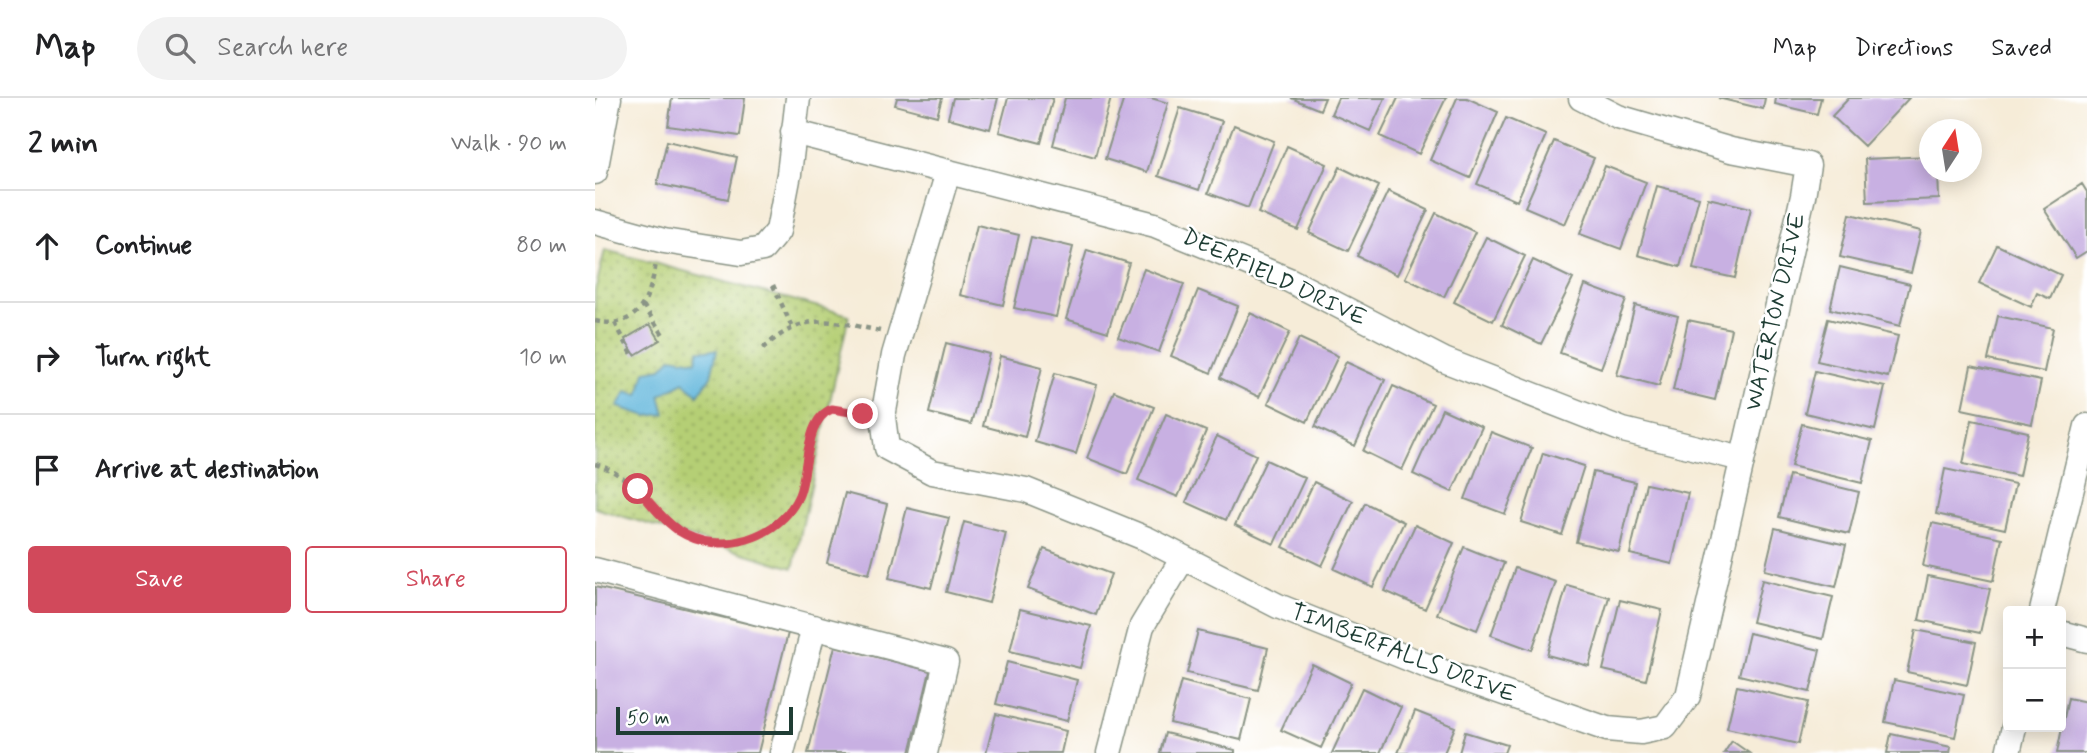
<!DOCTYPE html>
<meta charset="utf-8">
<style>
:root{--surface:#fff;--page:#f2f2f2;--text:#202124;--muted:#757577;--line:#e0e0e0;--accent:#d1495b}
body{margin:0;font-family:Mynerve,sans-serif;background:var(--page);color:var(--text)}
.controls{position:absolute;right:21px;bottom:21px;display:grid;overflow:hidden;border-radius:7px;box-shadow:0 4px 18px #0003}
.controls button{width:63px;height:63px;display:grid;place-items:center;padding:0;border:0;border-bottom:2px solid var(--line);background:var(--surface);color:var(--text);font:35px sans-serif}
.compass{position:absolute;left:1324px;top:21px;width:63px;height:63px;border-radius:50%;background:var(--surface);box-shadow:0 4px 18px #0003;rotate:12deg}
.scale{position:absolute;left:21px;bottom:18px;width:177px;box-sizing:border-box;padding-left:7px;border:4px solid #1f3d34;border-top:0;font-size:19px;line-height:24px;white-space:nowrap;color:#1f3d34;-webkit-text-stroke:5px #fff;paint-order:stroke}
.stop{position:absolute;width:21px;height:21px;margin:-16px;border:5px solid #d1495b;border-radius:50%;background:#fff}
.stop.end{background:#d1495b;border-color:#fff;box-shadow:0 2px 7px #0008}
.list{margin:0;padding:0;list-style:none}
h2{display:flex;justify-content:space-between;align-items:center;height:91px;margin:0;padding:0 28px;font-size:30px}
h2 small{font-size:23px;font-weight:400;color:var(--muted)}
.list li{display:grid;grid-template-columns:46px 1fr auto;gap:21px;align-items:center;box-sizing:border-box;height:112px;padding:0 28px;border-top:2px solid var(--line)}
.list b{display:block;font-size:26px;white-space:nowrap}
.list em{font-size:23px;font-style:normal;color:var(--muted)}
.actions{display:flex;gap:14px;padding:21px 28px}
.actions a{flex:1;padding:16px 0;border:2px solid var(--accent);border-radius:7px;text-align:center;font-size:24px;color:var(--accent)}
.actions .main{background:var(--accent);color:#fff}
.icon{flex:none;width:38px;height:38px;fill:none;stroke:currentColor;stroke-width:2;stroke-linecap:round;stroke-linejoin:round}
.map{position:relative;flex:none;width:1492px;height:655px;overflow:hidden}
header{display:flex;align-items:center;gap:42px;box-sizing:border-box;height:98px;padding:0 35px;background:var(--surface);border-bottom:2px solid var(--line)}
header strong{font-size:33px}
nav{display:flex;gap:38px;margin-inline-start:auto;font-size:24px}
.search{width:490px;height:63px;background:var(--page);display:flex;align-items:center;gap:18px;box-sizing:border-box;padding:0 24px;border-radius:38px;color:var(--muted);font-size:26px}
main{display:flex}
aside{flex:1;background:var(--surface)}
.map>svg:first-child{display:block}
.park{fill:url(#park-dots);stroke:#6a8654;stroke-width:2}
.water{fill:#5eb5db;stroke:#3e7988;stroke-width:2}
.building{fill:#c8b0e2}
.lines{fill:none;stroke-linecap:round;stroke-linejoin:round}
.minor-casing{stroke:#8a9486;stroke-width:27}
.path{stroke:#8a9486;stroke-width:4.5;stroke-dasharray:5 5;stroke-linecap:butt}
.minor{stroke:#fff;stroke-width:24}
.route{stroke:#d1495b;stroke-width:9}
.labels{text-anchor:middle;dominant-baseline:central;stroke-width:5;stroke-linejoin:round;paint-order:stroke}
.street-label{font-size:23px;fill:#1f3d34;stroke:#fff}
</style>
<header>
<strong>Map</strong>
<div class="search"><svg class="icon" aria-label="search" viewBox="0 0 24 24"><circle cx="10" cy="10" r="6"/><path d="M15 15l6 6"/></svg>Search here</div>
<nav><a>Map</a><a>Directions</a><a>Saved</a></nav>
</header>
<main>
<aside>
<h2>2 min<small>Walk · 90 m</small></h2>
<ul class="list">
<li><svg class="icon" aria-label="ahead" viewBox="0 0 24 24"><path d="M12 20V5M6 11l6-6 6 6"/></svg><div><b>Continue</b></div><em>80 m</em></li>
<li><svg class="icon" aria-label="right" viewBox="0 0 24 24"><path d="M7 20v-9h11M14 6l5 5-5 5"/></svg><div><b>Turn right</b></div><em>10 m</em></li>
<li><svg class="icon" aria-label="arrive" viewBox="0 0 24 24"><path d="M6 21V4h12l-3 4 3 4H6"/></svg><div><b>Arrive at destination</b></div></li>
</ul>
<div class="actions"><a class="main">Save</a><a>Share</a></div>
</aside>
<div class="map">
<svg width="1492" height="655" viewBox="0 0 1492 655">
<defs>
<pattern id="park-dots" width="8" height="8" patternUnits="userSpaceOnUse" patternTransform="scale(1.75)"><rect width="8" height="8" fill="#b5cf75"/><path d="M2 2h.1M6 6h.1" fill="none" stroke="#93a961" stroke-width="1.8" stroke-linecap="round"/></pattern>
</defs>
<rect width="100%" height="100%" fill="#fff"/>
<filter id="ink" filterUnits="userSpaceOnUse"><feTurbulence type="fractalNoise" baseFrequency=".0143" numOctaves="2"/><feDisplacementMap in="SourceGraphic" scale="14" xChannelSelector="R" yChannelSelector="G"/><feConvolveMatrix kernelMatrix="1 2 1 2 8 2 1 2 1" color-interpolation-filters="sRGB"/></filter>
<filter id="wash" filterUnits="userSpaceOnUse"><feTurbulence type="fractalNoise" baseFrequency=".00686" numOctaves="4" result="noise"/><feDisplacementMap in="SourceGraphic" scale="28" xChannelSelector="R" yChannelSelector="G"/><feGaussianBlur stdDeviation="1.57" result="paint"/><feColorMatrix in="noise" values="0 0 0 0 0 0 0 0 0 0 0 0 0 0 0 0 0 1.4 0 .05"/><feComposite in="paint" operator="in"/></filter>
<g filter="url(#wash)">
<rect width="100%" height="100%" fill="#f6ecd8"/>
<path class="park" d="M10,152L254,217L198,470L0,410V193Z"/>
<path class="water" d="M104,252H122L116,278L103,297L89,284L65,297L70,316L52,318L23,309L32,293L44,297L50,273L67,270L77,259L101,263Z"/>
<g id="blocks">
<path class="building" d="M77,0H150L145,38L73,28Z
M302,0H347L342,18L300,7Z
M358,0H403L395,31L353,20Z
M413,0H458L446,45L404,34Z
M470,0H516L500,59L458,47Z
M529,0H556L573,5L552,74L510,61Z
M696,0H730L725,12Z
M743,0H790L775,33L736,16Z
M803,0H851L824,56L785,38Z
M862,0H872L903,14L875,80L835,62Z
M1123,0H1170L1168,11Z
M1181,0H1226L1222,16L1180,6Z
M1254,0H1314L1269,48L1237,18Z
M585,10L627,23L604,92L563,78Z
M911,20L951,37L922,103L882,86Z
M639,27L679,43L653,110L613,95Z
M72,43L142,59L133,101L62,86Z
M959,43L999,60L970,126L930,109Z
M692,48L732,66L703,132L663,115Z
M1335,58V74H1343L1344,101L1272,104L1270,61Z
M1010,68L1051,84L1026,151L985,136Z
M745,69L784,88L753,153L714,135Z
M1487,86L1492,94V153L1481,160L1449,111Z
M1062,88L1104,99L1085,169L1043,157Z
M793,93L833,112L802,177L762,158Z
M1113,100L1156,110L1140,180L1098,171Z
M841,115L880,134L849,199L810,180Z
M1255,116L1326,133L1316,175L1245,159Z
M382,127L424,137L408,207L365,197Z
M436,139L478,149L461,219L419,210Z
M891,139L930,158L898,223L859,204Z
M1402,147L1466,177L1455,201L1442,195L1436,209L1384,185Z
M492,152L534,165L513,234L471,221Z
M938,162L978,181L946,246L907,227Z
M1245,169L1315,186L1305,228L1235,211Z
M549,171L589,186L564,254L523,239Z
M990,187L1031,202L1006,270L965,255Z
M603,192L643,208L616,275L576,258Z
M1040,207L1083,218L1064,288L1022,277Z
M655,215L695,234L664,299L625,280Z
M1403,218L1458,230L1449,274L1393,262Z
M1233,221L1303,238L1293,279L1222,263Z
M1093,222L1136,231L1120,302L1078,292Z
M55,226L65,242L40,257L30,241Z
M704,240L743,258L712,324L673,305Z
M351,245L394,256L376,326L334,315Z
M405,258L447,269L430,339L388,328Z
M751,264L790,282L760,348L720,329Z
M1376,268L1446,283L1437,326L1367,311Z
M1220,273L1290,289L1280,332L1210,315Z
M460,275L502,287L481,356L440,344Z
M798,288L838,306L807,372L768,353Z
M519,293L559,309L532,376L492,360Z
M847,311L887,329L857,394L818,376Z
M571,316L611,333L583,399L543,382Z
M1377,322L1433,334L1424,378L1368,366Z
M1207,326L1277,343L1267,385L1196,368Z
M896,334L937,350L910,416L870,401Z
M622,338L661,357L631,422L591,404Z
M948,355L989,368L967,437L926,424Z
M671,362L710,380L679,446L640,427Z
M1350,371L1420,386L1410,431L1341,416Z
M998,374L1040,384L1024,454L981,444Z
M1194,377L1264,394L1254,436L1184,419Z
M719,384L758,403L727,468L688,449Z
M1051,386L1093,395L1077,466L1035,456Z
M250,395L292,406L274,476L232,465Z
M770,405L809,424L778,489L739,471Z
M312,410L354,420L336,490L294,480Z
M369,424L411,435L394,505L351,494Z
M1337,425L1407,440L1398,483L1328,468Z
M820,427L859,445L830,511L790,493Z
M1180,430L1251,447L1241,489L1170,472Z
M869,449L909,465L882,532L842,516Z
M449,451L516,476L501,517L433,491Z
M920,470L961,484L937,552L896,537Z
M1333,478L1395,491L1385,535L1324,522Z
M1167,482L1238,499L1228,541L1157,524Z
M972,487L1014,499L994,568L952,557Z
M0,489L193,535L163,655H0Z
M1025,502L1067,512L1051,582L1008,572Z
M425,511L496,528L485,570L415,553Z
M1321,532L1381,544L1372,587L1312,574Z
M603,533L673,550L663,592L592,575Z
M1154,535L1225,552L1215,594L1144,577Z
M240,548L335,573L315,655H213Z
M412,564L482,582L472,623L401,606Z
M717,566L756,585L726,650L686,632Z
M1299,582L1369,597L1360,639L1290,624Z
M586,583L656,601L646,642L575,625Z
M1142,588L1213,604L1203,646L1132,630Z
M767,590L806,609L785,655H737Z
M1473,600L1492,604V655H1462Z
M820,613L860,629L849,655H803Z
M401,616L471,633L466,655H391Z
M870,634L912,647L909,655H864Z
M570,635L640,652V655H565Z
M1296,636L1356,649L1355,655H1292Z
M1137,643L1154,655H1129Z"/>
</g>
</g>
<g filter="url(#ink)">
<use href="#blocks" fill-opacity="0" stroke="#8a9486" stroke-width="2"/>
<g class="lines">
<defs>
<path id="minor" d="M198,34L560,127L694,182L849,262L1028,332L1147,361
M0,74L14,0
M353,74L299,257L288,319L292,350L337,374L431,392L552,441L683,508L837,570L1012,631L1046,634L1070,629L1093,598L1208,98L1213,67L1136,52L1023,19L986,0
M0,124L69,143L146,155L168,151L183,133L194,76L203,0
M0,472L351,564L330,655
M1447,513L1492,328
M1466,535L1492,542
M187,655L219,529
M514,655L547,528L588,460
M1413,655L1419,629"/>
</defs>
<use href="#minor" class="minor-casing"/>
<path class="path" d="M178,187L197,229
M48,207L69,238
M0,223C43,233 55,200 61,165
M20,225L38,258
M168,250C212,213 233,222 285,233
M0,366C56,382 69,450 135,445C149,444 163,438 175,429C185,422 195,414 201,403C215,378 207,322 237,311L267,315"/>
<use href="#minor" class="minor"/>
</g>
</g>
<g class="lines" filter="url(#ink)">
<path class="route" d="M43,391C56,406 68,422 84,433C124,459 185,441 204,397C214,373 209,321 237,311L268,316"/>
</g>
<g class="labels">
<g class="street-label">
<text transform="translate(679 180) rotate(25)">DEERFIELD DRIVE</text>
<text transform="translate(1181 214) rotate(-77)">WATERTON DRIVE</text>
<text transform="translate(808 556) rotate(21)">TIMBERFALLS DRIVE</text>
</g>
</g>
</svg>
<div class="controls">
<button>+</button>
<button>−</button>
</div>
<svg class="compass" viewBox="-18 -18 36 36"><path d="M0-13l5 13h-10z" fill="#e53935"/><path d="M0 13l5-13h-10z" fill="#757577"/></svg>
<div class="scale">50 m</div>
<div class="stop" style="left:43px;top:391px"></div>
<div class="stop end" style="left:268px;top:316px"></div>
</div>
</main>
